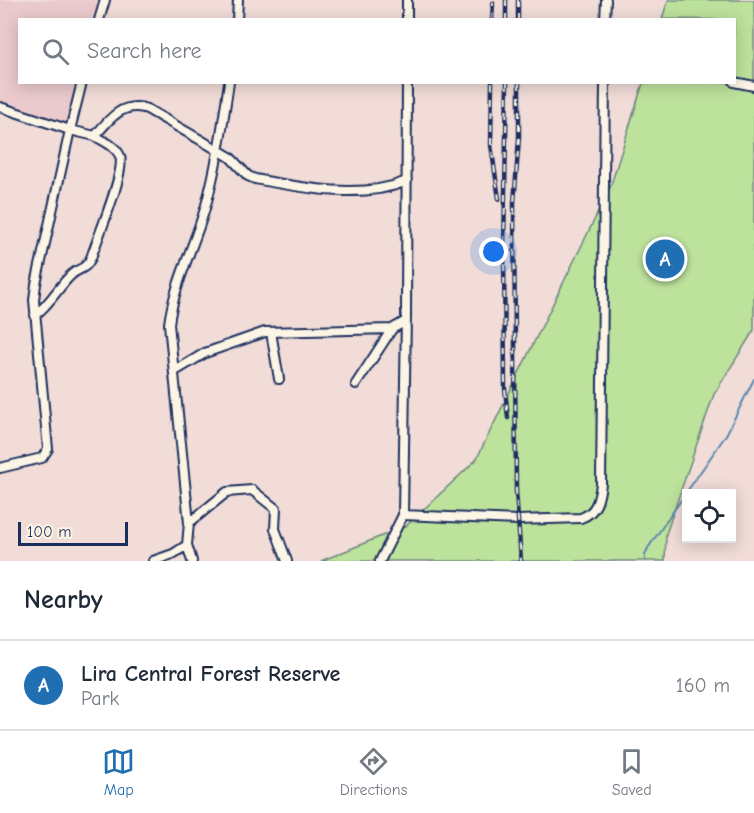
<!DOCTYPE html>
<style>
:root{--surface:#fff;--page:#f2f2f3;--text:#1f2937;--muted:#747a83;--line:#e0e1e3;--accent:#1f6fb2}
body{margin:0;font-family:"Comic Neue",sans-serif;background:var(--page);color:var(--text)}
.controls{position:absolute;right:18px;bottom:18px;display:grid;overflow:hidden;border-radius:0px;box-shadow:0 3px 15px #0003}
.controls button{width:54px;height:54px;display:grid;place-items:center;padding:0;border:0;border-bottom:2px solid var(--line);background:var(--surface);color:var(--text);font:30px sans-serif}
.scale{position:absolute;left:18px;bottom:15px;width:110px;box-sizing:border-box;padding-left:6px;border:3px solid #1b2f5e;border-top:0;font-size:16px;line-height:21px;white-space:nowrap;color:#1b2f5e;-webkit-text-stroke:4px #fcf5e5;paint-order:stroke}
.you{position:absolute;left:494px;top:252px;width:21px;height:21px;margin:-15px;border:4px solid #fff;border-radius:50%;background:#1a73e8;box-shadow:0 0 0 9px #1a73e833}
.badge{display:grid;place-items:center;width:39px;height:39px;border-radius:50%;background:var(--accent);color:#fff;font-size:20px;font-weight:700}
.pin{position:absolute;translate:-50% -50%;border:3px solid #fff;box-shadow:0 2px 6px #0006}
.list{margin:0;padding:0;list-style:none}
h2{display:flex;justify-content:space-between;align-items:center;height:78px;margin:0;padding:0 24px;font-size:26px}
h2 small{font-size:20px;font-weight:400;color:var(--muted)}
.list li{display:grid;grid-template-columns:39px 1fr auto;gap:18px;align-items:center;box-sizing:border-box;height:90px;padding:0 24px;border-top:2px solid var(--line)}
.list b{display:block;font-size:22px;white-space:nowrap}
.list p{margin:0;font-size:20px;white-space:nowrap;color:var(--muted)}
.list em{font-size:20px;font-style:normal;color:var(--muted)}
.icon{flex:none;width:33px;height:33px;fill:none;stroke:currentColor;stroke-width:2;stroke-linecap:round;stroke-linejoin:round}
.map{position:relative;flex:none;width:754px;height:561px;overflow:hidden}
.search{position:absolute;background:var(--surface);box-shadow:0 3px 15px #0003;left:18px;right:18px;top:18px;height:66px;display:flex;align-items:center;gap:15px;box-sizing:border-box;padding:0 21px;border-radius:0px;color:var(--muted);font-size:22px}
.sheet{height:168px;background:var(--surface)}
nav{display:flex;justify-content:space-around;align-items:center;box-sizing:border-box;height:84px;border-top:2px solid var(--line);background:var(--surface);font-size:16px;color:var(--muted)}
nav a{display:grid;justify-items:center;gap:3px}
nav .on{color:var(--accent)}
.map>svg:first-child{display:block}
.built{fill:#eacacd}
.green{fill:#bde29c;stroke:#6c887d;stroke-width:1.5}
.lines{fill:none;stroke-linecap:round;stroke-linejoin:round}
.stream{stroke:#5a88af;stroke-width:2}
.street-casing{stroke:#1b2f5e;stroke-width:12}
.street{stroke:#fcf5e5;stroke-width:8}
.rail-casing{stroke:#1b2f5e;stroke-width:4.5}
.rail{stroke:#fcf5e5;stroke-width:2;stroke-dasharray:7;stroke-linecap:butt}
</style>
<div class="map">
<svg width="754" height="561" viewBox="0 0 754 561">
<rect width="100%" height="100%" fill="#f1dcd7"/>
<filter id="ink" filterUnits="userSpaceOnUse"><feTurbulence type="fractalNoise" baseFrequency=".0167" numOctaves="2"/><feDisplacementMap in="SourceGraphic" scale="12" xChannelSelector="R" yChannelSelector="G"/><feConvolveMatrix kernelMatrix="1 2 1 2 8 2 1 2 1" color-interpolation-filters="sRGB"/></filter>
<g filter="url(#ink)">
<path class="built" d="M0,0H98L93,19L20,20V82L77,83L67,123L0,102Z"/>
<path class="green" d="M668,0H754V330L714,394L666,534L665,561H321L406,526L476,460L610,188L643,83L734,82V20L662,19Z"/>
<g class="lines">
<path class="stream" d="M645,561V555L648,548L726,435L754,379"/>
<defs>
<path id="street" d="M407,0V20
M99,20L105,0
M237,20L238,0
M605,20L606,0
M734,82L754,86
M0,107L70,130L95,136C109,119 123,101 147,109L230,157L248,176L255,179C302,188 362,200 407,181
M35,315C50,304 57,289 70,276C78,267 84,272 91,258C97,239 126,171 120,156C116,146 103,141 95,136
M271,332L279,379
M175,371L205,353L265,332L392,329
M356,384L392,329L406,321
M0,468L42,458L48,449L34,300L36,284L70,130L82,82
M403,515L518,520L581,518C597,512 599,499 601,484L605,82
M189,523L227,492L252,490L276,509L275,529L287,561
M153,561L173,554L187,545
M192,561L187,545L189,523L169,324C174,283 195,245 206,205C217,165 223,123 229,82
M380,561L403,515L406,315L407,82"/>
</defs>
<use href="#street" class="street-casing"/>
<use href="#street" class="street"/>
<defs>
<path id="rail" d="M506,0V20
M518,0V20
M492,20L493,3
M492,82L491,145L499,199
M507,82L504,247L505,389L508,418
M519,82V138L514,203L516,491L521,561"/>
</defs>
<use href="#rail" class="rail-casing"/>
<use href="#rail" class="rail"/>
</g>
</g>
</svg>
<div class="controls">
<button><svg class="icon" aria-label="locate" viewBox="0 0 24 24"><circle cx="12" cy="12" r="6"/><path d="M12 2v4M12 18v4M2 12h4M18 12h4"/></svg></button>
</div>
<div class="scale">100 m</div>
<div class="you"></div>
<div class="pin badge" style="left:665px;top:259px">A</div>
<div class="search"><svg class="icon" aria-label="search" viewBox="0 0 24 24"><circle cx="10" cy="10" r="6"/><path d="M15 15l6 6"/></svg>Search here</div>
</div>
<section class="sheet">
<h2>Nearby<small></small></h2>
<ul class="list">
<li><span class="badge">A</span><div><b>Lira Central Forest Reserve</b><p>Park</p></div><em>160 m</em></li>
</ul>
</section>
<nav>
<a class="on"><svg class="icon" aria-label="map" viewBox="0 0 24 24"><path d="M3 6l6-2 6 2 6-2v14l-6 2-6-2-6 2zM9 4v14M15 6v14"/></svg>Map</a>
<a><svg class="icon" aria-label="directions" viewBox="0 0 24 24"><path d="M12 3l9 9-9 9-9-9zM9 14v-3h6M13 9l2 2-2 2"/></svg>Directions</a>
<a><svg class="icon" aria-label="saved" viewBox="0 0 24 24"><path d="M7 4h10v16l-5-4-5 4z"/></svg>Saved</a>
</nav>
